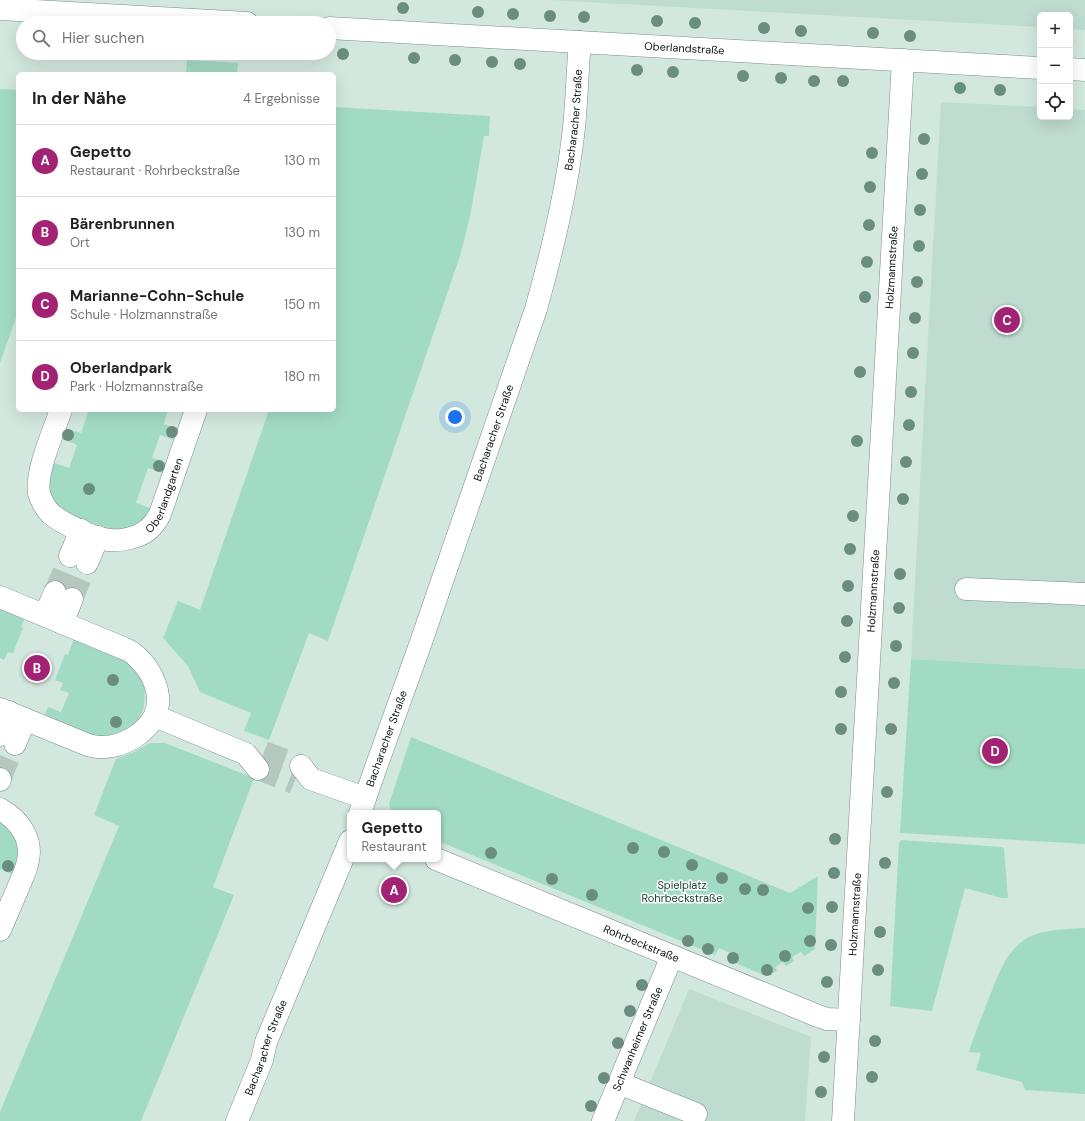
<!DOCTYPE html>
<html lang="de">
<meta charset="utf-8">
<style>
:root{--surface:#fff;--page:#f6f6f6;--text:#202124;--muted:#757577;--line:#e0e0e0;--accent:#a22273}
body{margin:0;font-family:"DM Sans",sans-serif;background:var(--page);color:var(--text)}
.controls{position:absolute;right:12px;top:12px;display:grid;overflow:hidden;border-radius:6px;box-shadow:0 4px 16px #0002}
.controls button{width:36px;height:36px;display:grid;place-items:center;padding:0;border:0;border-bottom:1px solid var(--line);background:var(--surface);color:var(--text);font:20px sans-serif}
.you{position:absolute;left:455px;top:417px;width:14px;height:14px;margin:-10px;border:3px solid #fff;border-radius:50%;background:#1a73e8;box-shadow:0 0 0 6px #1a73e833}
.badge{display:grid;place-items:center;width:26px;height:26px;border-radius:50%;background:var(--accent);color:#fff;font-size:13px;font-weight:700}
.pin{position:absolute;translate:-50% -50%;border:2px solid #fff;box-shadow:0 1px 4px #0006}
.popup{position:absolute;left:347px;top:810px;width:94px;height:52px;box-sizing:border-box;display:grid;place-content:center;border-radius:6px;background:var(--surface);filter:drop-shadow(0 1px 3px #0005);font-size:13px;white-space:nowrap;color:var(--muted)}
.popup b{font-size:15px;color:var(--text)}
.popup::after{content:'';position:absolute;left:50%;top:100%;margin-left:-8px;border:8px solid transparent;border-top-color:var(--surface)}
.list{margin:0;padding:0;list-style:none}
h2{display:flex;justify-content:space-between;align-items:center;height:52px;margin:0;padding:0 16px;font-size:17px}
h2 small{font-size:13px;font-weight:400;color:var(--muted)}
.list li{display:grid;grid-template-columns:26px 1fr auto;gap:12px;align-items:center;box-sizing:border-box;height:72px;padding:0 16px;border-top:1px solid var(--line)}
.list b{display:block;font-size:15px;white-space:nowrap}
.list p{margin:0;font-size:13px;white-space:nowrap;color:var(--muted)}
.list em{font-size:13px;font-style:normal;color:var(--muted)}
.icon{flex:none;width:22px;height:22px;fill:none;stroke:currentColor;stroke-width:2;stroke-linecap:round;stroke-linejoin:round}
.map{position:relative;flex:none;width:1085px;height:1121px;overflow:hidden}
.search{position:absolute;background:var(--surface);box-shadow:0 4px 16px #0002;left:16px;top:16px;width:320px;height:44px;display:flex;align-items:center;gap:10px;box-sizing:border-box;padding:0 14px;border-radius:22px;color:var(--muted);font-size:15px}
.panel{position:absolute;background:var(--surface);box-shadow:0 4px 16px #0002;left:16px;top:72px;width:320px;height:340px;border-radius:6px}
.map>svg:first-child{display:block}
.built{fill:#bedccf}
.green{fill:#a2dbc4}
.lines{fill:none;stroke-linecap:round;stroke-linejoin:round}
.minor-tunnel{stroke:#b4c8bf;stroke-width:22;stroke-dasharray:22 11;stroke-linecap:butt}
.minor-casing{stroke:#7a8e86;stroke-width:23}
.minor{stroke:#fff;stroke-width:22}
.tree{fill:#6b8d80}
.labels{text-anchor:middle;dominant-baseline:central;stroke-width:3;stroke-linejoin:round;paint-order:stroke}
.street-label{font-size:11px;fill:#0c1310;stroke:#fff}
.park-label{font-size:11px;fill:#174233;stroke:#fff}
</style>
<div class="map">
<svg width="1085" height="1121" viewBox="0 0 1085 1121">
<rect width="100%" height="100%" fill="#d2e8de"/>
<path class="built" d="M548,0H1085V30L1070,29V15H1040V27Z
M941,102L1040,107V117H1070V109L1085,110V669L911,659L924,409Z
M689,989L811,1037L805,1121H634Z"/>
<path class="green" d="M187,60L238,63L237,74H186Z
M0,89L18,90V312L0,363Z
M334,107L490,116L489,136H484L470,217L460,256L328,641L309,633L269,740L244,731L251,713L200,692L188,666L163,638L178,601L200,610L269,410H334Z
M89,410H168L164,424L180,430L177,441L160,435L152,458L169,464L165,474L148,468L136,503L153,509L136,528L113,530L66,514L62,512L47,492L51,462L69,468L77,445L60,438L63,427L81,433Z
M0,608L25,618L21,627L23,628L13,653L8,652L4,660L0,658Z
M74,638L128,662L136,670L144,685L145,691L144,707L140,717L135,725L122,733L105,737L91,735L44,716L48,707L61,712L69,693L60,690L63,683L55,680L65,654L68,655Z
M911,659L1085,669V844L900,833Z
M411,737L790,893L818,876L815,949L804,956L801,952L792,957L794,961L786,966L783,962L775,967L777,971L766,976L728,960L730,953L719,948L715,955L438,841V813H392L389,804Z
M150,743H165L254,778L213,887L234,895L141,1121H0V1112L119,826L94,815L116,759L134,752Z
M0,821L11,827L21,847L14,875L0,869Z
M901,840L1002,847L1004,848L1008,898H1002L965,888L932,1011L890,1006L899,843Z
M1085,928V1094L1025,1090L1022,1082L976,1070L981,1053L969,1052C974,1035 981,1019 987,1003C997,979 1005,948 1031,936C1047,929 1068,929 1085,928Z"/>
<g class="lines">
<path class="minor-tunnel" d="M55,592L70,556
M72,599L87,563
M264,752L301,766
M258,769L294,783
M0,779L15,744"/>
<defs>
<g id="minor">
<path d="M0,9L247,23"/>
<path id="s1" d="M329,28L1040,68"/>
<path d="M1070,69L1085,70"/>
<path id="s2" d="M61,410C54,430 35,473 39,493C41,500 45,508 51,514C63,524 93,538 109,540C117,541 129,539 137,536C148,532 155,524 160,514L196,410"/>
<path d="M70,556L81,530"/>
<path d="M87,563L98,537"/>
<path d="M966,589L1085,594"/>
<path d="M0,597L123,648C127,650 133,652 136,656C152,670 165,696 154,717C150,725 142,732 135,737C125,743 113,748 100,747C96,747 92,746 88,745L0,709"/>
<path d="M45,615L55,592"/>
<path d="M62,623L72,599"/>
<path d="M155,716L246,754L258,769"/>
<path d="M0,735L9,712"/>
<path d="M15,744L25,719"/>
<path d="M301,766L311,779L365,798"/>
<path d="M0,780V779"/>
<path d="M0,809C21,821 34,841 27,865C25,873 21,880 18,888C12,902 6,916 0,930"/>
<path id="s3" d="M360,813L376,767L420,645L536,309C552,252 566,195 573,136C577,105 577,73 580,42"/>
<path id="s4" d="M436,859L818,1016L827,1019L849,1020"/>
<path d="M619,1083L696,1114"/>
<path id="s5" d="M237,1121L262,1060L266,1042L350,841"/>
<path id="s6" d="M603,1121L672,956"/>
<path id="s7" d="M843,1121L903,60"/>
</g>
</defs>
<use href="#minor" class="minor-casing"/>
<use href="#minor" class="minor"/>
</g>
<g class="tree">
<circle cx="403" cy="8" r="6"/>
<circle cx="478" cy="12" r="6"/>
<circle cx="513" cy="14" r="6"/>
<circle cx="550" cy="16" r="6"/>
<circle cx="584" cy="17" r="6"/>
<circle cx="657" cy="21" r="6"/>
<circle cx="695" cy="23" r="6"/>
<circle cx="764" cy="28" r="6"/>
<circle cx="801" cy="31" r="6"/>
<circle cx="873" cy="33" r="6"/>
<circle cx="910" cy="36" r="6"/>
<circle cx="343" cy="54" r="6"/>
<circle cx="414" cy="58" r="6"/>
<circle cx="455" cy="60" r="6"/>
<circle cx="492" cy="62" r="6"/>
<circle cx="520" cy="64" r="6"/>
<circle cx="637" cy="70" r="6"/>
<circle cx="673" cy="72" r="6"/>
<circle cx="743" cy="76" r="6"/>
<circle cx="781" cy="78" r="6"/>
<circle cx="814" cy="81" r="6"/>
<circle cx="843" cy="81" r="6"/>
<circle cx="960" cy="88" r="6"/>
<circle cx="1000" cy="90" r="6"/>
<circle cx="924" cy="139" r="6"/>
<circle cx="872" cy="153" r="6"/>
<circle cx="922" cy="174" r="6"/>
<circle cx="870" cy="187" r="6"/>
<circle cx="920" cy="210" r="6"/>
<circle cx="869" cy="225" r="6"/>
<circle cx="919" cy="246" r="6"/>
<circle cx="867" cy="262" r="6"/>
<circle cx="917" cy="282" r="6"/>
<circle cx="865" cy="297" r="6"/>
<circle cx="915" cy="318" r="6"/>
<circle cx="913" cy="353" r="6"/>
<circle cx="860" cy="372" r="6"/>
<circle cx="911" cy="392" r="6"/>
<circle cx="909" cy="425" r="6"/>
<circle cx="172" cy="432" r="6"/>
<circle cx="68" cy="435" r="6"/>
<circle cx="857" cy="441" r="6"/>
<circle cx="906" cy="462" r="6"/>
<circle cx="159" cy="466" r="6"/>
<circle cx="89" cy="489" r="6"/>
<circle cx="903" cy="499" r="6"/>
<circle cx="853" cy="516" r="6"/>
<circle cx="850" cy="549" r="6"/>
<circle cx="900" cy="574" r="6"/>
<circle cx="848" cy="586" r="6"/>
<circle cx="899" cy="608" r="6"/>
<circle cx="847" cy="621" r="6"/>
<circle cx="896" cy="646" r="6"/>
<circle cx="845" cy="657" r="6"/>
<circle cx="113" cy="680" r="6"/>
<circle cx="894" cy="683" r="6"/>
<circle cx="841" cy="692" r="6"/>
<circle cx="116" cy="722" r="6"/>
<circle cx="841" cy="729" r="6"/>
<circle cx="891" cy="729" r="6"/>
<circle cx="887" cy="792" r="6"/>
<circle cx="835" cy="839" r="6"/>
<circle cx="633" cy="848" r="6"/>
<circle cx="664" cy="852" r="6"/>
<circle cx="491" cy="853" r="6"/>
<circle cx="885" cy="863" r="6"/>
<circle cx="692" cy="865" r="6"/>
<circle cx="8" cy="866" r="6"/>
<circle cx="834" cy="873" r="6"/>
<circle cx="722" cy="878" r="6"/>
<circle cx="552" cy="879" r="6"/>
<circle cx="745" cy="889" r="6"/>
<circle cx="763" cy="890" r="6"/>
<circle cx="592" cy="895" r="6"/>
<circle cx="832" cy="907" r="6"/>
<circle cx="808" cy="908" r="6"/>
<circle cx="880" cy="932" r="6"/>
<circle cx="688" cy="941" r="6"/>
<circle cx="810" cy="941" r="6"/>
<circle cx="831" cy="945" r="6"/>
<circle cx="708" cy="949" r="6"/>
<circle cx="785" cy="956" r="6"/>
<circle cx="733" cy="958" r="6"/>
<circle cx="767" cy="970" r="6"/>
<circle cx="878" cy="970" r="6"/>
<circle cx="827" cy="982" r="6"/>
<circle cx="642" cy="985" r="6"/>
<circle cx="630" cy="1011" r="6"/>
<circle cx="875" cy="1041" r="6"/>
<circle cx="618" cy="1043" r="6"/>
<circle cx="824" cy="1057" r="6"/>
<circle cx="872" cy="1077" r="6"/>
<circle cx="604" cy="1078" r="6"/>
<circle cx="821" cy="1092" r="6"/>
<circle cx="591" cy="1106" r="6"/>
</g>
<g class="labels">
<g class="street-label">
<text stroke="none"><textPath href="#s1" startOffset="356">Oberlandstraße</textPath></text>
<text stroke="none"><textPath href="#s3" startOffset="727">Bacharacher Straße</textPath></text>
<text stroke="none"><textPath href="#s7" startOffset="855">Holzmannstraße</textPath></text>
<text stroke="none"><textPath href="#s3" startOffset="403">Bacharacher Straße</textPath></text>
<text stroke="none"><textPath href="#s2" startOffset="255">Oberlandgarten</textPath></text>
<text stroke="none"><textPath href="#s7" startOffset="531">Holzmannstraße</textPath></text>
<text stroke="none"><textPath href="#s3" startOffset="79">Bacharacher Straße</textPath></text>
<text stroke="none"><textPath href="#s7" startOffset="207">Holzmannstraße</textPath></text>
<text stroke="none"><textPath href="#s4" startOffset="222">Rohrbeckstraße</textPath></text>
<text stroke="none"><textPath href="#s6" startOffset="89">Schwanheimer Straße</textPath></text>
<text stroke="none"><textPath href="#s5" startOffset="79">Bacharacher Straße</textPath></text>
</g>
<g class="park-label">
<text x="682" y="885">Spielplatz<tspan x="682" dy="13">Rohrbeckstraße</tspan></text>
</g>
</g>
</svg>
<div class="controls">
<button>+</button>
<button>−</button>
<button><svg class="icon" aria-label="locate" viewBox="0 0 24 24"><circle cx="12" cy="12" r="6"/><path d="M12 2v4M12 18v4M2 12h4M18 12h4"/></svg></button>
</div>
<div class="you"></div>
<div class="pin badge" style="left:394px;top:890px">A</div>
<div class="popup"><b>Gepetto</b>Restaurant</div>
<div class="pin badge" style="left:37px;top:668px">B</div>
<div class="pin badge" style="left:1007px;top:320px">C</div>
<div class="pin badge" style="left:995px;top:751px">D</div>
<div class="search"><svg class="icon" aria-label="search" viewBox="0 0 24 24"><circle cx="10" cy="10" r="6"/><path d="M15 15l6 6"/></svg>Hier suchen</div>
<section class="panel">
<h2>In der Nähe<small>4 Ergebnisse</small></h2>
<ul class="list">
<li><span class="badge">A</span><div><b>Gepetto</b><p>Restaurant · Rohrbeckstraße</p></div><em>130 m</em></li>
<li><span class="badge">B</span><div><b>Bärenbrunnen</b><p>Ort</p></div><em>130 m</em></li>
<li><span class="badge">C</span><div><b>Marianne-Cohn-Schule</b><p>Schule · Holzmannstraße</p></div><em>150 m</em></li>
<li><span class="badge">D</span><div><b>Oberlandpark</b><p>Park · Holzmannstraße</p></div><em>180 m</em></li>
</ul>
</section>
</div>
